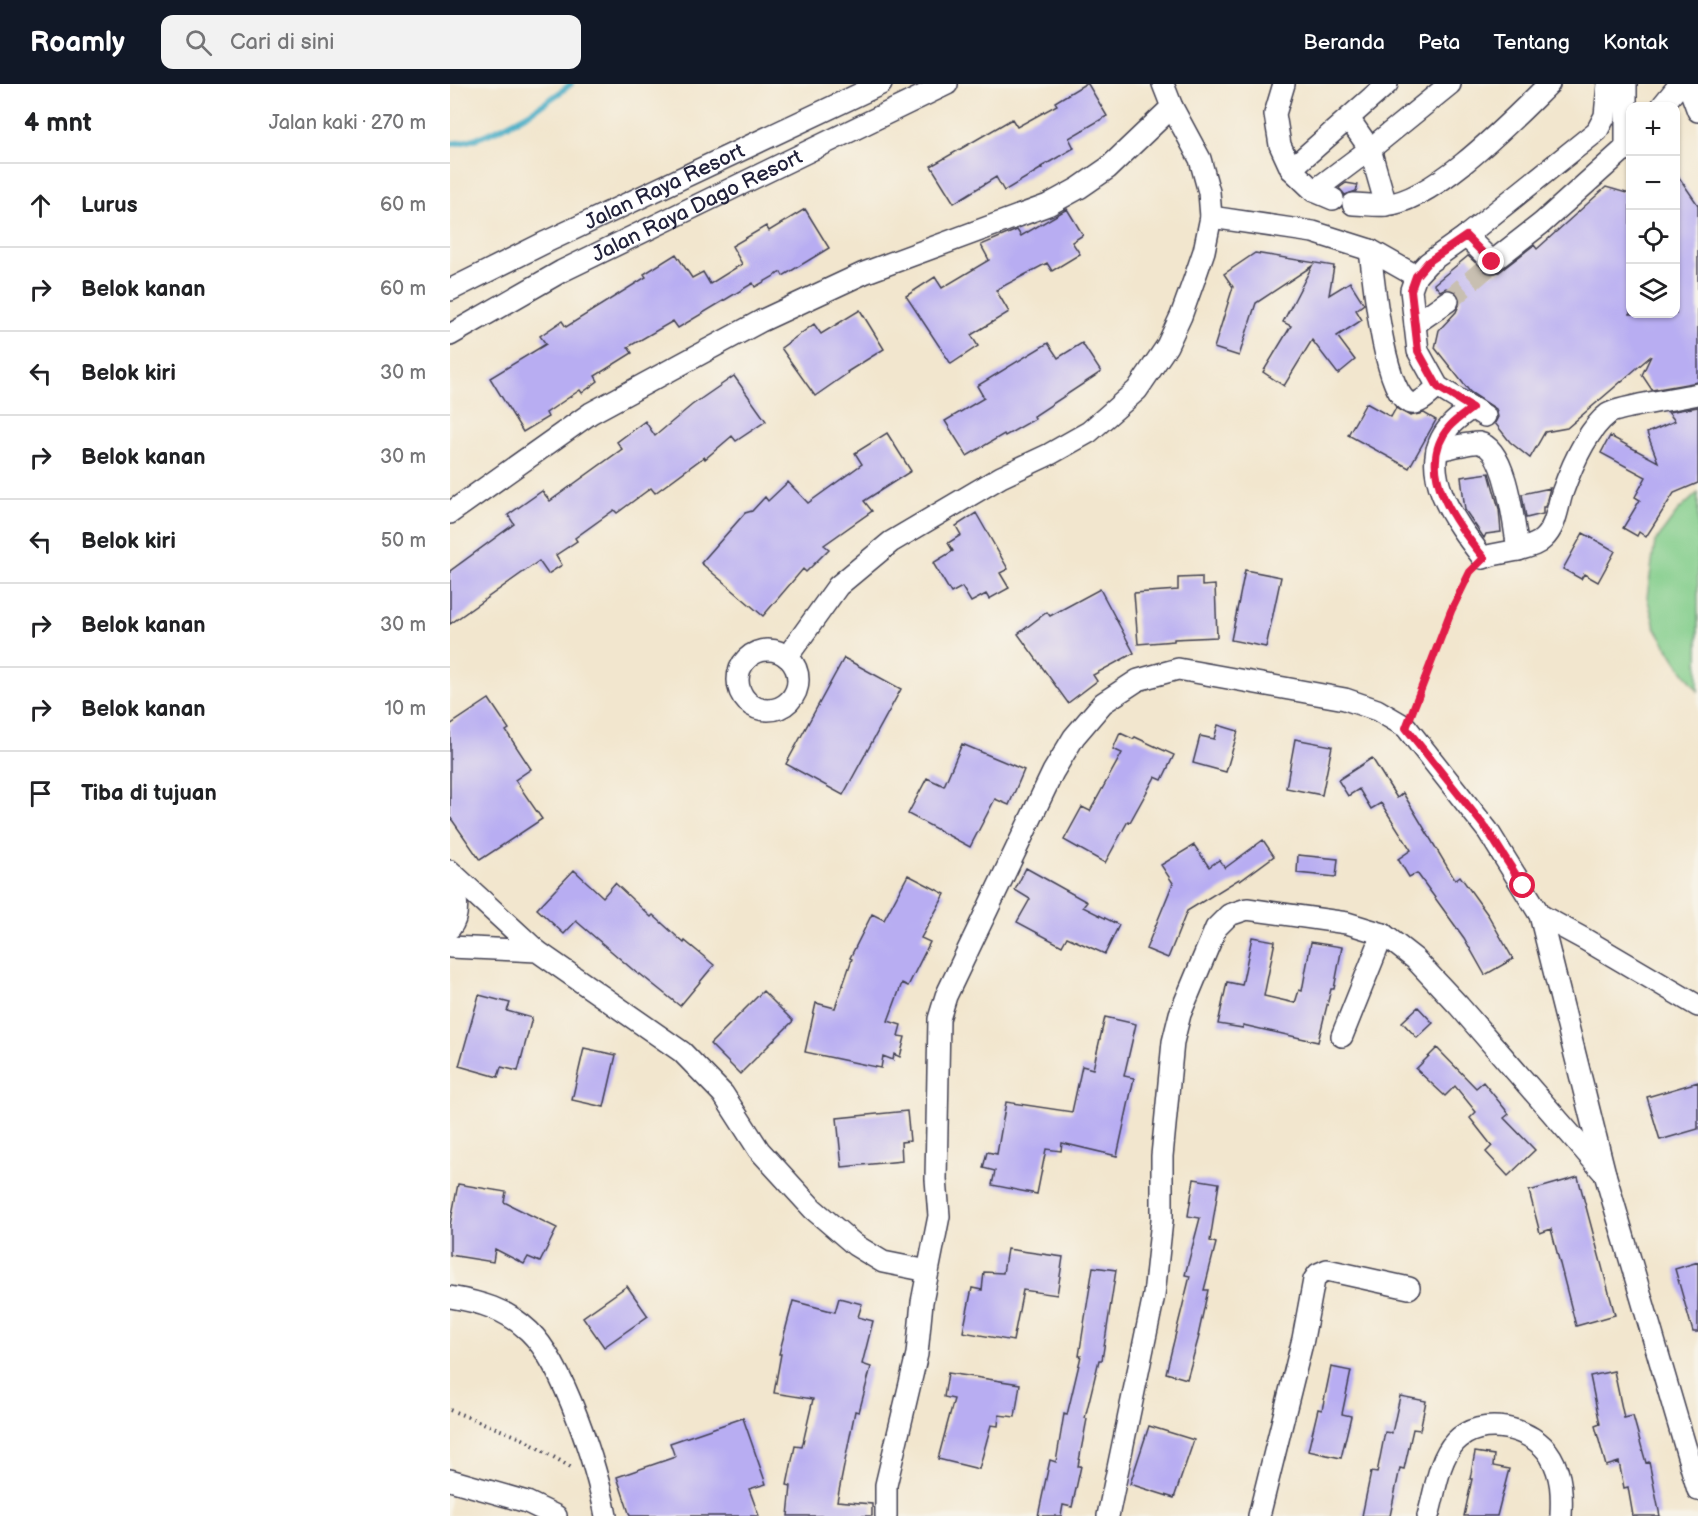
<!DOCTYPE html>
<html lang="id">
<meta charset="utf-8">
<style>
:root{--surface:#fff;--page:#f2f2f2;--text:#202124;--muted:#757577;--line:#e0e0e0;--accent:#111827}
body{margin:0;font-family:"Balsamiq Sans",sans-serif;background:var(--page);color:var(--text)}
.controls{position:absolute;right:18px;top:18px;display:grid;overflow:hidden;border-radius:12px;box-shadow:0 2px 4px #0004}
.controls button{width:54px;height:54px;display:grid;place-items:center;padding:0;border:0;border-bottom:2px solid var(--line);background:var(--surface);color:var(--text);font:30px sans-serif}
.stop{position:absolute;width:18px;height:18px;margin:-14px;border:4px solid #e11d48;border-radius:50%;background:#fff}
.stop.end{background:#e11d48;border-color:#fff;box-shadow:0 2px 6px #0008}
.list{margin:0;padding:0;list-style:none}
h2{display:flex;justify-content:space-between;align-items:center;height:78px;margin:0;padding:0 24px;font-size:26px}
h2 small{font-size:20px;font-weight:400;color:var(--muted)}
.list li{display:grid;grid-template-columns:39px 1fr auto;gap:18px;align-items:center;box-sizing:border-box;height:84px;padding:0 24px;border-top:2px solid var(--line)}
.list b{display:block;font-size:22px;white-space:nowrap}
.list em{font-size:20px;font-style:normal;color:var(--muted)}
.icon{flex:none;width:33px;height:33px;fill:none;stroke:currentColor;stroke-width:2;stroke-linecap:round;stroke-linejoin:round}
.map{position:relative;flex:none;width:1248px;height:1432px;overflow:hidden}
header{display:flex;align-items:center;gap:36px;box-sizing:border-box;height:84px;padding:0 30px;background:var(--accent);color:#fff}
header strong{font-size:28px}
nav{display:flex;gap:33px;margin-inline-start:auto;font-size:21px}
.search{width:420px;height:54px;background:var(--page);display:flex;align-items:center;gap:15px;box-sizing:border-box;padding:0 21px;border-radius:12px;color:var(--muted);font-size:22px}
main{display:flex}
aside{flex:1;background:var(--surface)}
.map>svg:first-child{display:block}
.green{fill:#82cd8b;stroke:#527863;stroke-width:1.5}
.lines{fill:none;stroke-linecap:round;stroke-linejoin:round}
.stream{stroke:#47adc6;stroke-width:6}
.building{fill:#b8adf2}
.minor-tunnel{stroke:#c8bfb1;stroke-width:21;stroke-dasharray:21 10;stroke-linecap:butt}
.minor-casing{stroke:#413f51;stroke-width:24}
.path{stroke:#413f51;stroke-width:4;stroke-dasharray:1.5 4.5;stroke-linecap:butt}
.minor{stroke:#fff;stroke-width:21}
.route{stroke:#e11d48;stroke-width:8}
.labels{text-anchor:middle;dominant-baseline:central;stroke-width:5;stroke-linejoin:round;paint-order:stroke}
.street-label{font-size:21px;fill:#22223b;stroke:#f7f3e8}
</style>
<header>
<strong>Roamly</strong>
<div class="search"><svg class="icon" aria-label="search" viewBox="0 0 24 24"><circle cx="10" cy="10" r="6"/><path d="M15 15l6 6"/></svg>Cari di sini</div>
<nav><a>Beranda</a><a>Peta</a><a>Tentang</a><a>Kontak</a></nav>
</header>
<main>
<aside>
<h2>4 mnt<small>Jalan kaki · 270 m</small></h2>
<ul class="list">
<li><svg class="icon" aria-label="ahead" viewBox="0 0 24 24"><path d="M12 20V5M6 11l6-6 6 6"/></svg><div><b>Lurus</b></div><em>60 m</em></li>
<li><svg class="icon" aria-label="right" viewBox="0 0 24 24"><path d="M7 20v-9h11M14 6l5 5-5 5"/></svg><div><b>Belok kanan</b></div><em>60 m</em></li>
<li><svg class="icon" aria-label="left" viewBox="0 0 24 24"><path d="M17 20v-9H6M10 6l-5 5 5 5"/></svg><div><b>Belok kiri</b></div><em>30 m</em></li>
<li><svg class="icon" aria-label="right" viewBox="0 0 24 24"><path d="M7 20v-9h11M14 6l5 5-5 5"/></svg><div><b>Belok kanan</b></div><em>30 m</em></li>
<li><svg class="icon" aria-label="left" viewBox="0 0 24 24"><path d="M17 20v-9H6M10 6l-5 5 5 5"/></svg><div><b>Belok kiri</b></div><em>50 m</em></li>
<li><svg class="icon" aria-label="right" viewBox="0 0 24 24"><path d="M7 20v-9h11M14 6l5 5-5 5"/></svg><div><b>Belok kanan</b></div><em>30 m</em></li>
<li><svg class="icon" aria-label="right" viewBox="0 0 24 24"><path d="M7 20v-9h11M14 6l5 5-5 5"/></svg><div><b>Belok kanan</b></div><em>10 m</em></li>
<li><svg class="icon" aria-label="arrive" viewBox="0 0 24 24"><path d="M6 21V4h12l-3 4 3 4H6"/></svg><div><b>Tiba di tujuan</b></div></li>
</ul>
</aside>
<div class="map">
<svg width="1248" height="1432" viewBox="0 0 1248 1432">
<rect width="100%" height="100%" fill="#f7f3e8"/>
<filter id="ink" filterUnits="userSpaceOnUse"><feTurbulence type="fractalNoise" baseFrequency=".0167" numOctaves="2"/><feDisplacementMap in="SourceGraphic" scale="12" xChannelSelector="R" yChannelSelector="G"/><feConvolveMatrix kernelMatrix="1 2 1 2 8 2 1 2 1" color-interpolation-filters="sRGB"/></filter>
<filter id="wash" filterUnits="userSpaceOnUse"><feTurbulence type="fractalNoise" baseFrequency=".008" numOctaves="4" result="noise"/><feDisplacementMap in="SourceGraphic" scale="24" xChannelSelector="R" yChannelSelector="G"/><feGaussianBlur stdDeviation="1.35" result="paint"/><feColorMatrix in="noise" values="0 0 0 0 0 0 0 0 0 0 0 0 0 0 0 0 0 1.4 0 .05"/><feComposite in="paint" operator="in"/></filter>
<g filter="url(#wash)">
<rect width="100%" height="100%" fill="#f2e6ce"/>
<path class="green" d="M1248,409V607L1226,577L1205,543L1197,513L1205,458L1228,427Z"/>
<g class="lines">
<path class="stream" d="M0,60C38,57 92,23 121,0"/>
</g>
<g id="blocks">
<path class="building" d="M635,0H638L657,32L619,54L624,64L591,83L592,84L554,107L546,93L504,119L481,82L562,35L567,43L607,21L605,18Z
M1226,89L1248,121V298L1202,306L1192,291L1201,272L1117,344L1095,348L1080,374L1060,358L1045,339L1048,333L1046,325L1020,308L985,264L989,246L1006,228L1011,217L1009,210L1004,206L996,204L990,207L984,200L1018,172L1038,190L1049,188L1084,161L1087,165L1156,103L1180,110V230H1226Z
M896,99L908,101L906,107L895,111L889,104Z
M355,125L379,164L333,192L331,188L305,203L303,199L228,244L223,237L178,263L182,269L145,292L148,297L132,309L130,306L96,329L98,333L73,348L40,294L96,260L90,252L112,237L116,243L196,193L194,190L226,170L242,194L253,188L260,200L292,180L282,162L316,142L319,147Z
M617,125L633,151L622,158L630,170L602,187L597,179L546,206L559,228L521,251L528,262L501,280L456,212L485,193L492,204L539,176L531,161L567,146L571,152Z
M805,169L884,182L879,211L900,198L914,220L906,226L912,236L887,252L905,276L888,290L862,256L834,302L813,288L841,242L833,238L862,182L806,219L789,272L764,264L783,203L774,190Z
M410,226L434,265L397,288L398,289L365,312L331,264L364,240L371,250Z
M598,259L608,274L632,259L651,288L584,332L585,335L555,352L554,350L517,372L495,337L534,314L527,302Z
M284,292L316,337L286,357L282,352L255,375L254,373L205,409L201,404L167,429L164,426L125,454L127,457L106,471L112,481L98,490L89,477L0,540V487L64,440L58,431L92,407L100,417L172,365L167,358L195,337L205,352L242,321Z
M916,319L941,333L946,324L960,332L974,329L986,336L959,384L898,351Z
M1248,323V399L1224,409L1196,453L1189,448L1187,452L1173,444L1190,416L1185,413L1196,393L1151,369L1160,352L1208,378L1197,349L1225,337L1218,328Z
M437,349L461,387L414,417L422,427L374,461L379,465L356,488L353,485L313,532L251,479L295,429L302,427L315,413L318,417L338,398L358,419L412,380L405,369Z
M1039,389L1049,425L1051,448L1036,450L1034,454L1015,426L1011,393Z
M1100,404L1095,423H1093V430L1076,434L1072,410Z
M526,429L558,485L550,489L559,504L539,515L536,510L521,518L512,503L501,509L483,479L503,467L498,459L511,451L506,442Z
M1133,449L1165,467L1148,498L1134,490L1131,495L1113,485Z
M795,486L831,493L816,563L781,556Z
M752,493V502L765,501L767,553L724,555V557L688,560L684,509L728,506V494Z
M650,505L684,569L643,591L647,597L618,619L568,550L597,528L600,532Z
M394,574L451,605L393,711L336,680Z
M39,615L59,645L56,647L81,685L65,696L92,735L30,776L0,733V641Z
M768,641L788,647L776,688L743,679L750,652L764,655Z
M670,649L683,655L685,653L724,671L712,696L705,693L680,738L678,737L655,779L614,756L632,723L640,727L672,669L663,665Z
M845,655L882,662L872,711L836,704Z
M512,660L574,686L559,721L545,715L520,763L458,730L477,694L494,702Z
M922,674L947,714L953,709L1005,796L1010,792L1038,831L1063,875L1035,891L1014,854L967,789L959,793L948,775L961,766L931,719L921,725L909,705L898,712L888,696Z
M813,756L824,772L790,797L789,795L737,827L718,874L696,865L723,799L711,781L744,761L759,783L769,776L775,784Z
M848,771L888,775L886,793L847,789Z
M576,784L637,818L633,823L669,841L655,870L617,853L612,862L567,838L580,815L565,806Z
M124,786L153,813L165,799L201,833L203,831L234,859L235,857L264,881L230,922L190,890L189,891L126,837L114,850L87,825Z
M458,791L495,810L471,854L480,858L458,902L452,899L438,937L451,941L448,952L455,953L450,973L444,970L443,976L433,972L431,984L355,968L366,919L385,924L402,875L400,874L422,830L434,836Z
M802,853L825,857L814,912L845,919L849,906L852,907L861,858L892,863L884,905H881L868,958L793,941V944L768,940L777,898L792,901Z
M313,907L343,937L290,990L260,960Z
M29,911L60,919L57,927L82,934L68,987L51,983L48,993L9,982Z
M968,923L983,939L967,954L952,938Z
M655,933L686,940L674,992L684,994L667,1072L612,1059L611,1067L596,1065L587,1110L542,1101L545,1087L533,1084L537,1068L547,1070L556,1018L622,1028L632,982L643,985Z
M134,964L166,971L154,1023L122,1016Z
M987,964L1026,1004L1033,998L1059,1030L1054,1034L1085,1066L1058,1092L1036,1068L1042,1062L1020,1034L1026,1028L1005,1002L995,1012L966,985Z
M1248,998V1045L1210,1056L1197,1013Z
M457,1027L460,1057L451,1058L452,1077L392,1083L387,1034Z
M1128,1093L1165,1231L1126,1242L1101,1145L1090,1149L1079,1107Z
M744,1095L769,1099L760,1157L766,1159L754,1206H758L748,1252H749L737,1295L716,1289L740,1192L735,1191L750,1134L738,1132Z
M8,1100L56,1108L54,1118L107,1144L90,1178L78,1173L74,1180L45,1165L43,1178L0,1171V1141Z
M557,1165L613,1173L607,1211L573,1206L563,1257L513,1248L522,1204L532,1206L534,1188L553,1189Z
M1248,1178V1248H1243L1225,1185Z
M643,1183L666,1186L652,1276H649L635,1334L637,1335L628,1382H631L622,1423L613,1421L611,1432H588L600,1376L606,1378L614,1330L617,1331L631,1272H629Z
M177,1202L198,1232L154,1263L133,1233Z
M389,1214L412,1220L408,1233L423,1237L412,1280L421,1283L409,1328L405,1327L387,1417L422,1420V1432H338L341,1402L337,1401L345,1362L352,1363L363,1315L324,1309L331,1270H329L343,1217L385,1228Z
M881,1283L901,1287L892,1330L901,1332L891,1374L858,1367L868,1325L872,1326Z
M1164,1287L1174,1334L1183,1332L1196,1379L1199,1378L1210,1432H1183L1178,1403L1174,1404L1169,1378L1156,1382L1145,1342L1150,1340L1140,1292Z
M498,1289L570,1300L565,1333L549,1331L548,1342L541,1341L529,1385L488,1375L504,1315L494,1313Z
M950,1312L976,1317L970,1346L963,1345L954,1385L950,1384L940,1432H912L921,1388L927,1389L935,1348L942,1349Z
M293,1334L316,1400L299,1405L309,1432H180L167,1393L225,1373L220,1359Z
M699,1342L744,1356L724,1414L680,1400Z
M1025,1368L1044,1371L1043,1382L1059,1385L1047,1432H1014L1022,1395H1020Z"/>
</g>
</g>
<g filter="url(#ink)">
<use href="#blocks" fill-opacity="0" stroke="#413f51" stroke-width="1.5"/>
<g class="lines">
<path class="minor-tunnel" d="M998,217L1037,183"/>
<defs>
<g id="minor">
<path d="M834,0L825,30L830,61L841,85L864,107L883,115"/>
<path d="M1238,0L1248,27"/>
<path d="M1212,22L1230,0"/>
<path d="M899,35L920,65L936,121"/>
<path d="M1176,66V0"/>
<path d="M841,85L937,0"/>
<path d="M864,107L920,65L1000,0"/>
<path d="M903,120C914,120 925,122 935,121C985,117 1063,35 1099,0"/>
<path d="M761,133L863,148L920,166L966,192"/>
<path d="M1016,152L1042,178L1092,139L1180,60"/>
<path d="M920,166C923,191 934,314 961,319C970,321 981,308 988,303"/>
<path id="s1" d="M0,206L96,158L431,0"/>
<path d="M965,240L998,217"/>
<path id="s2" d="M0,251L112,187L497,0"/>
<path d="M1022,324C1015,329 1006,335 1000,342C963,384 1006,439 1033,474L1042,471L1068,466"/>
<path d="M1035,332L988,303L968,267L961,206L966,192L978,179L1016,152L1147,47L1155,32L1158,0"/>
<path d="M987,366C995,365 1022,358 1029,359C1057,364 1064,442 1068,466C1077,463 1086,462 1093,455C1106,443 1107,425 1112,409C1121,384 1137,346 1158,330C1165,324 1234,313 1248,310"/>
<path d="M0,429L141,329L311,237L414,189L598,121L629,104L658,84L722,23"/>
<circle cx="318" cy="596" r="30"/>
<path d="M337,573L388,502L441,458L551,393L600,370L639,348L687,306L717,262L731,232L744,196L754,167L761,133L759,108L750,75L722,23L713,0"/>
<path d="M0,787L87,867"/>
<path d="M0,791C5,808 12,829 0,844"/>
<path d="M1090,831L1136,856L1248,922"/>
<path d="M0,863L87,867L232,968L273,1010L309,1066L363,1125L405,1161L433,1178L478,1187"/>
<path d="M892,952L933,850"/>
<path d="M0,1213C30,1218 56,1225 79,1247C114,1280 147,1384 156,1432"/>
<path d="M0,1396L77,1418L106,1432"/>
<path d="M436,1432V1401L467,1270L472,1218L489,1132L486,1095L489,935L496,912L603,688L624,653L653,619L688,596L728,585L895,615L927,626L956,643L1038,747L1090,831L1155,1090"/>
<path d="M658,1432L704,1211L712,1136V1072L723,958L730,930L766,844L779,831L797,825L897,839L933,850L965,875L1009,922L1155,1090L1248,1406"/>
<path d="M809,1432L853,1255L864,1196L868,1190L877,1186L959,1204"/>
<path d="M978,1432C985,1409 988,1376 1005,1358C1030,1331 1084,1343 1101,1373C1112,1392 1112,1411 1111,1432"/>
</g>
</defs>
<use href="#minor" class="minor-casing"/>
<path class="path" d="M963,626L1001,527L1020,489
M0,1326L71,1354L124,1385"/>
<use href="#minor" class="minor"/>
</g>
</g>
<g class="lines" filter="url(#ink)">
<path class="route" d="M1042,178L1016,152L978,178L966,192L961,206L968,267L988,303L1022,324C1015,330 1006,335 1000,342C963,384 1006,440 1034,474L1020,488L1001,527L956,644L1038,747L1073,802"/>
</g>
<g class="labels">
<g class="street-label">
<text stroke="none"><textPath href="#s1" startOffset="238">Jalan Raya Resort</textPath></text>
<text stroke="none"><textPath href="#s2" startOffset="279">Jalan Raya Dago Resort</textPath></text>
</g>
</g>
</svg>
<div class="controls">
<button>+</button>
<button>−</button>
<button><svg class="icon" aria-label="locate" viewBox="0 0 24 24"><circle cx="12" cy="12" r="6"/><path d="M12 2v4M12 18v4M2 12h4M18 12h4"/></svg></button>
<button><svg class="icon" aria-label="layers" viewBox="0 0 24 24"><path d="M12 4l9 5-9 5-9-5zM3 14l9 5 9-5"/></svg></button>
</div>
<div class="stop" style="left:1073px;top:802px"></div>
<div class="stop end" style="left:1042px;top:178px"></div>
</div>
</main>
